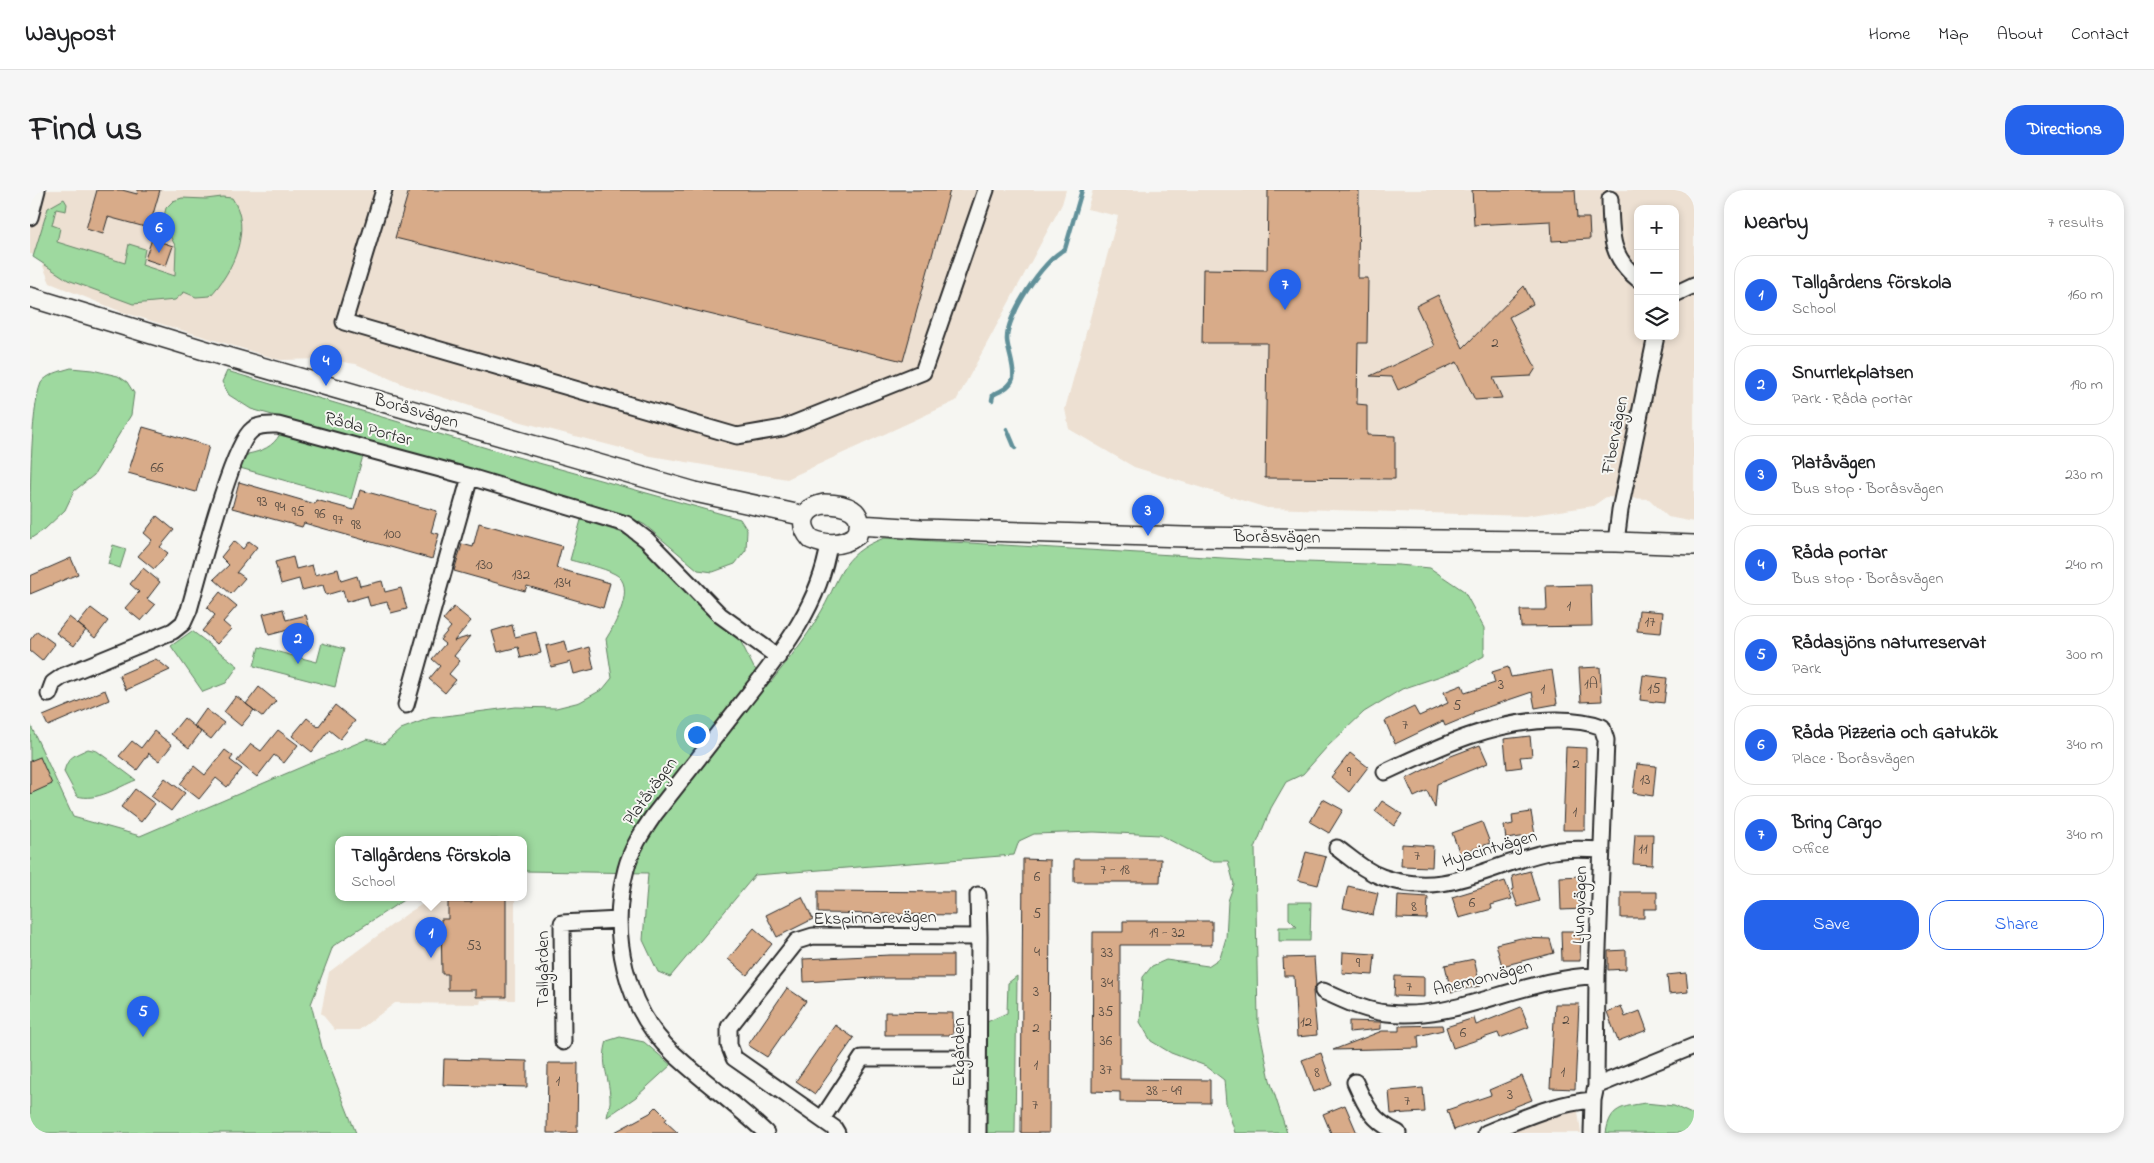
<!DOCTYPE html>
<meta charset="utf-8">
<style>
:root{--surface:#fff;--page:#f6f6f6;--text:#202124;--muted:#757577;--line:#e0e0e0;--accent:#2563eb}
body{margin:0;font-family:"Indie Flower",sans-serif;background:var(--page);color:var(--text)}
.controls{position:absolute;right:15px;top:15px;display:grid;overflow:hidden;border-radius:10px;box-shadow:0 2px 8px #0003}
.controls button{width:45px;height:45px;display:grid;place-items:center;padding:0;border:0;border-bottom:1px solid var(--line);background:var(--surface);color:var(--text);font:25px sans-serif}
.you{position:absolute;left:666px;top:544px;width:18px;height:18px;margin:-12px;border:4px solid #fff;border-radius:50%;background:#1a73e8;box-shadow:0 0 0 8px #1a73e833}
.badge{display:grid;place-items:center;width:32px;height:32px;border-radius:50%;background:var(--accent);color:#fff;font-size:16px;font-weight:700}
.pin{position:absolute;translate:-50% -41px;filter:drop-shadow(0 1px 2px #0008)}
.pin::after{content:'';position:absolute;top:26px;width:18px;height:15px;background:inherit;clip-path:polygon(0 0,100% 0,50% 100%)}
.popup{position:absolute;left:305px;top:646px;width:192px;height:65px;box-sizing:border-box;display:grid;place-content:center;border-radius:10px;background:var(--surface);filter:drop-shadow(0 1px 4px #0005);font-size:16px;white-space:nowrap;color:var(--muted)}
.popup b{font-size:19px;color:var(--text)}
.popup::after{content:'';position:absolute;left:50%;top:100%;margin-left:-10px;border:10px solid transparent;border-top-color:var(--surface)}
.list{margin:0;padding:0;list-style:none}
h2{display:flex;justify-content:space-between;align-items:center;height:65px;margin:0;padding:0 20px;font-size:21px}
h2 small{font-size:16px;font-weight:400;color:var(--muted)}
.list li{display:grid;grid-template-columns:32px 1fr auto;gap:15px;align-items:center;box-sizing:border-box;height:80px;margin:0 10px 10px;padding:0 10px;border:1px solid var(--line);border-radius:20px}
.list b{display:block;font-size:19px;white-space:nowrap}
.list p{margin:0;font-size:16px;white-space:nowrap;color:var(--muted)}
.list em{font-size:16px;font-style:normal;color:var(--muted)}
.actions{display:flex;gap:10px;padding:15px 20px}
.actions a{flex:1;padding:11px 0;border:1px solid var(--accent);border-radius:20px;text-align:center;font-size:18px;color:var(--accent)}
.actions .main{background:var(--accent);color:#fff}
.icon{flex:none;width:28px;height:28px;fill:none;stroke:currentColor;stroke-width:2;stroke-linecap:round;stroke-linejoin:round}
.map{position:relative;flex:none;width:1664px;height:943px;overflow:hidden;border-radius:20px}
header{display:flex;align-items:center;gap:30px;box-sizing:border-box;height:70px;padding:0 25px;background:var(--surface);border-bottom:1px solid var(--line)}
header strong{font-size:24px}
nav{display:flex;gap:28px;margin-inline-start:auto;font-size:18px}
.intro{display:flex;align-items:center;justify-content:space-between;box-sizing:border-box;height:120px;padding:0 30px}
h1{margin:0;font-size:35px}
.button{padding:12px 22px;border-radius:20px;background:var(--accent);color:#fff;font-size:18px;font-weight:700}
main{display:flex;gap:30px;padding:0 30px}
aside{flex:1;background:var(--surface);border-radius:20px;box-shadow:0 2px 8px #0003}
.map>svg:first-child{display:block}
.built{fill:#ede0d2;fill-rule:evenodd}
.green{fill:#9ed99f;stroke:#648265}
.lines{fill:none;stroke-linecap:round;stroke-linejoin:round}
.stream{stroke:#619099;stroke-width:4.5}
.building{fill:#d8ab89;stroke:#2b2b2b}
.minor-casing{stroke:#2b2b2b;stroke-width:19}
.tertiary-casing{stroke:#2b2b2b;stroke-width:22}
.minor{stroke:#f6f6f2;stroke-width:15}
.tertiary{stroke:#f6f6f2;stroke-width:19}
.labels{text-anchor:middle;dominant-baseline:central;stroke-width:4;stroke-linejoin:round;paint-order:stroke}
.number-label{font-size:15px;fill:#564b42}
.street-label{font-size:18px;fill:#2b2b2b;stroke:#f6f6f2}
</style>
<header>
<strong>Waypost</strong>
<nav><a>Home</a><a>Map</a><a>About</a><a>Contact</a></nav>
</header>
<div class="intro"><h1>Find us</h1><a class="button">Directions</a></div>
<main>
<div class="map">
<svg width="1664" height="943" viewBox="0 0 1664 943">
<rect width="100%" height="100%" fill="#f6f6f2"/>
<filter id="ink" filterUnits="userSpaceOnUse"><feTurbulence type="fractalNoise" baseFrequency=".02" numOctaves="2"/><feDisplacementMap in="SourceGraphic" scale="10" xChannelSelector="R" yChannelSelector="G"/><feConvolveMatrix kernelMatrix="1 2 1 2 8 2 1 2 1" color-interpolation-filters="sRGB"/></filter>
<g filter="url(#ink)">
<path class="built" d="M0,0H1036L1032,14L926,211L757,289L621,266L484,230L377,196L326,174L294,169L250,170L92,122L20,93L9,66L0,64Z
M1063,0H1664V332L1638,327L1619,309L1576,307L1563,316L1495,326L1237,318L1104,277L1039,239L1035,219L1088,26L1057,19ZM1608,19H1645V146H1608Z
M404,707H485V810H451L450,814L365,813L329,840H305L291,823L299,782L378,723Z
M1548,921L1551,943H1477L1505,932Z"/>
<path class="green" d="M192,7L202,8C223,38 203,82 180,106L166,107L154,102L145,110L103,114L38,90L3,67L18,18L34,9L37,14L36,21L26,19L22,35L30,38L27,52L95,73L99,54L115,59L112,75L145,86L146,57L135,37L134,26L136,18L143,11L152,8L176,9Z
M41,178L62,180L88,186L97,192L104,203L101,225L64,285L44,301L35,320L15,339L0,349C0,314 0,219 11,193C17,184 31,181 41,178Z
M197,181L480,265L710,329L717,340L716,360L705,374L683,382L668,380L615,335L594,324L221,219L199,205L192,192Z
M250,244L333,266L321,309L210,278L218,264C232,261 243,257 250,244Z
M551,330L590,342L606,350L627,369L662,408L694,437L709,448L724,478L741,492C757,471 775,450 788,427C811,390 808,365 854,348L1244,371L1369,375L1400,378L1434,401L1454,438V466L1431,479L1372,499L1334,522L1297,557L1273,584L1256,592L1241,618L1225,658L1228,832L1240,890L1257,943H1205L1196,913L1194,890L1176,876L1141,863L1121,851L1110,832L1113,787L1122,776L1136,770L1178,776L1190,768L1196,748L1198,711L1204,694L1198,671H1180L1130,645L1064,642L1004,644L989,651L984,665L725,685L640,787L628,782L613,750L618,683L494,681V649H308V707H378L303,756L281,814L292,857L326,943H0V534L43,627L110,646L337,549L354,554L371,539L400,528L486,517L526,518L550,512L573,499L582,488L576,449C585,435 607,395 585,384C572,377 554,374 540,370Z
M83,355L96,359L90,378L78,374Z
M162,441L208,476L196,493L173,502L141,456Z
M292,453L314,459L305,497L224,476L229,457L287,472Z
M58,559L67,561L106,590C88,597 67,612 47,606L34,582C37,567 45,565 58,559Z
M1259,712H1281L1280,751H1249V737H1267L1259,729Z
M987,786L985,943H956L957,832L977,823L978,793Z
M590,847L614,852L641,875L606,907L577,927C578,921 581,913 580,907C579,885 570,874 577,851Z
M1615,913L1644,916L1664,925V943H1576C1580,917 1592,917 1615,913Z"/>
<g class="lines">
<path class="stream" d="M962,210L963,205C970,201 981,197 983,188C985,177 978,162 977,150C976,126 1013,70 1035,59L1052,0
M977,239L985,258"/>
</g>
<path class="building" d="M67,0H92L107,4L108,0H130L119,38L78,27L73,44L56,39Z
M379,0H920L873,171L365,48Z
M1238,0H1329L1328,88H1338L1337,153H1328L1327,214L1337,215V245L1365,246V289L1235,288L1237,153H1172L1173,79L1237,80Z
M1442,0H1545L1547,28H1559L1560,49L1522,51L1521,31L1444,35Z
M122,49L143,56L136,76L115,69Z
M1494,96L1503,114L1479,127L1506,178L1501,186L1463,188L1472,208L1445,210L1427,172L1368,200L1362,187L1340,186L1405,156L1386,116L1408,105L1433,158Z
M113,237L179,256L166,302L98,283Z
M209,292L285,314L286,310L324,320L330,300L407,321L401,342L409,344L402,369L274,333L272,337L202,318Z
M127,326L144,340L130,357L138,363L124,379L108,366L122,350L114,343Z
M449,333L532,356L526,378L580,393L573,418L497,396L495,401L424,381L432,354L443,357Z
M204,351L213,359L219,351L227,357L206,383H208L215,388L201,404L184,389L199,375L191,367Z
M263,367L266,379L282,375L285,385L308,379L311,391L327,386L330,396L352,391L355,402L371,398L377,419L361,423L357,412L340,416L337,406L316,412L313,400L296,405L293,395L272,400L269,389L251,394L245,372Z
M41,368L48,384L0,404V386Z
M113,378L130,392L117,409L125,415L111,431L95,418L109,402L100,394Z
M1561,395L1562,436L1491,437L1490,420H1517L1516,396Z
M190,402L207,416L193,432L201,439L187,454L172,441L185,425L177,418Z
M424,417L441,431L424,451L440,446L424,466L430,471L419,484L426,490L415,503L399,489L410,476L402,469L415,454L410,450L421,437L413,430Z
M61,418L78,431L65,448L48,434Z
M253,419L256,430L276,425L282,446L261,452L258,440L239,445L233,424Z
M1609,420L1633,422L1631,443L1607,441Z
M39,427L56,440L44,456L26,443Z
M482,435L485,447L506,442L511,463L491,468L488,457L468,462L462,441Z
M7,441L25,454L12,471L0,461V450Z
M535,451L538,463L559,457L564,479L544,484L541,472L521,477L516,456Z
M126,469L140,480L96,500L89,485Z
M1478,477L1481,487L1522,480L1527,514L1505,518L1502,502L1443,522L1444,524L1415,536L1413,531L1365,554L1355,531L1384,517L1389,526L1418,513L1414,502L1432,495L1435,503L1465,493L1462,482Z
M1570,477L1572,511L1551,512L1549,478Z
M1613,485L1637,488L1634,513L1610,510Z
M229,497L246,511L233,527L216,514Z
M75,500L79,510L18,536L13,526Z
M206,506L224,520L211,536L194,522Z
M305,515L325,531L310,549L299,540L282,562L262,546L277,528L288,537Z
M176,519L194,533L181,549L164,536Z
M154,528L171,542L159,558L141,544Z
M248,540L268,555L254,573L244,565L227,587L207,571L221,554L231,561Z
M124,541L142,555L129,571L118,563L119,564L107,580L89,566L102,551L111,558Z
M1500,546L1502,566L1490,567L1492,577L1477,579L1474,549Z
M1450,555L1458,573L1407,594L1405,618L1397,601L1384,607L1376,589L1421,566Z
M1536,557L1556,558L1555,640H1533Z
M195,560L203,566L200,570L212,579L197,597L186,588L169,609L150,594L164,576L175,585Z
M1320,563L1338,577L1319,602L1301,587Z
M10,567L22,594L0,604V571Z
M1607,574L1626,576L1623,606L1603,603Z
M135,588L155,603L141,621L121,606Z
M105,599L125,614L111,632L91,617Z
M1293,609L1313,620L1299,643L1280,632Z
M1352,611L1372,624L1364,636L1345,621Z
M1501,622L1505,645L1476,649L1474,636L1483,634L1482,625Z
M1452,632L1460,653L1430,664L1422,643Z
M1605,644H1623L1622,675L1603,674Z
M1372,654L1403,656L1402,677L1371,676Z
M1276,662L1296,667L1288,695L1268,690Z
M993,669L1020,670L1019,943H991Z
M1044,669H1131L1130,692H1044Z
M1500,681L1509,711L1488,717L1482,700L1484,699L1482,686Z
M1553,686L1554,719L1531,720L1530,687Z
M1475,691L1482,709L1461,715L1462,719L1429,728L1422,707Z
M1318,696L1348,703L1343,725L1313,718Z
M788,701L925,702V725L788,723Z
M1591,702H1627V719H1614V728H1591Z
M1368,705L1398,707L1397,729L1367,728Z
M442,707H476V807H446V800H418V784H412L411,729H418V712H442Z
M772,707L783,729L747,747L736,725Z
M1093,731H1182V755H1090V889L1180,890V913L1090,912V902L1062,901L1063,742H1093Z
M724,738L742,754L717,785L698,769Z
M1531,741H1551L1550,771H1532Z
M1491,748L1520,749L1524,763L1472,776L1466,754Z
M1596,760V779L1578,780V761Z
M1313,762L1345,764L1343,785L1312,783Z
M860,765H923V788H843L774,792L773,769Z
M1284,767L1286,796L1283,801L1287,845L1267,847L1264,786H1254L1253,768Z
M1444,769L1450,796L1421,802L1415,775Z
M1656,783L1658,802L1639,804L1637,785Z
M1365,786L1394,787V807L1364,806Z
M757,798L776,811L737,867L718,855Z
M1525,814H1549L1545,899L1520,898Z
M1591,816L1595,827L1610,821L1617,840L1588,851L1577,822Z
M1491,817L1499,837L1470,848L1468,843L1423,858L1416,837L1444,828L1446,835Z
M855,822L923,823V845H855Z
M1319,831L1351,832V839L1319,842Z
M805,835L824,848L785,904L766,891Z
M1412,835L1413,840L1388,846L1389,858L1303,860L1352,841H1369V836Z
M1291,863L1302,895L1284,902L1272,870Z
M414,869L497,871V897L413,895Z
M518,873H548L547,943H517Z
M1492,886L1502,910L1424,940L1417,920L1461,905L1459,900Z
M1393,898L1395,922L1361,924L1359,901Z
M1315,915L1327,943H1301L1293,924Z
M626,917L637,928L635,931L648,943H583L620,923Z"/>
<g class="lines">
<defs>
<path id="minor" d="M354,0L314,132L707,246L753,238L893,182L956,0
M1580,9C1581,42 1579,66 1608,89
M0,27L7,0
M1645,104L1664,95
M1586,352L1590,320L1626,146
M19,504L23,493L33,486L143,441L153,433L159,420C168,389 202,254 222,240C229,234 239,235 248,235L440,287L596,334L617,350L690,425L748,467
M376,515L440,287
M1355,582C1410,556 1465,530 1527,530C1542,530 1557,531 1572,537L1576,550L1567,785L1566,896L1563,910L1562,943
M1307,658C1322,669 1335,681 1352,687C1417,710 1462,672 1523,661C1539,658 1556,659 1572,660
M1293,801C1314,810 1334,821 1357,823C1408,829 1455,808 1503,796C1524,790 1545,787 1567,785
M533,852L532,733L589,730
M1325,892C1336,917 1342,931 1368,943
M1566,896L1664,856
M792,929L832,868H927
M736,943C707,915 674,892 644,864C594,818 579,742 596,679C601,659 613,641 624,625C651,590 679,555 707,519C746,469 789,420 799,354
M807,943L804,938L704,868L699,855V837L767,751L783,746L949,747L948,705
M948,943L949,747
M1456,943C1492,929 1524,913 1563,910"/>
<path id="tertiary" d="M0,107L200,168L665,302L775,326
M794,314C814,314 837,319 827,345C813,356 797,356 781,349C767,333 774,318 794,314Z
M829,335L891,339L1155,347L1586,352L1664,355"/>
</defs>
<use href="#minor" class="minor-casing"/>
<use href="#tertiary" class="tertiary-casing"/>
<use href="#minor" class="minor"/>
<use href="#tertiary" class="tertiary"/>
</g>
</g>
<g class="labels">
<g class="number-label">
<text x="1465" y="153">2</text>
<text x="127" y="278">66</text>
<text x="232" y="312">93</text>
<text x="250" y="317">94</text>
<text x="268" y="322">95</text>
<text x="290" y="324">96</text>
<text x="308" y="330">97</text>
<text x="326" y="335">98</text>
<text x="362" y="344">100</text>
<text x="454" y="375">130</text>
<text x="491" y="385">132</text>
<text x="532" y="393">134</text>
<text x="1539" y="416">1</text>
<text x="1620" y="432">17</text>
<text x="1561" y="494">1A</text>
<text x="1471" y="495">3</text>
<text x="1513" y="499">1</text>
<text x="1624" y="499">15</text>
<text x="1427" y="516">5</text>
<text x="1375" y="535">7</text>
<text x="1546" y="574">2</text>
<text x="1319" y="582">9</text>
<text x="1615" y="590">13</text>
<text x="1545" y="622">1</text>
<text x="1613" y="659">11</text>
<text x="1387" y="666">7</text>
<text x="1085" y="680">7 - 18</text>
<text x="1007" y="687">6</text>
<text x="1442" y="713">6</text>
<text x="1384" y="717">8</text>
<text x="1007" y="724">5</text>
<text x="1137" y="743">19 - 32</text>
<text x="444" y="756">53</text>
<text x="1007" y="762">4</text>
<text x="1077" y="763">33</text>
<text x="1328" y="773">9</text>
<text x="1077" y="793">34</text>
<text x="1379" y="797">7</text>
<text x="1006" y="802">3</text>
<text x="1076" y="822">35</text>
<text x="1536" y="830">2</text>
<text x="1276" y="832">12</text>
<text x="1006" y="838">2</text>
<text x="1433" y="843">6</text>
<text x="1076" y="851">36</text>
<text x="1006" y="875">1</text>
<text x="1076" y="880">37</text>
<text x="1533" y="882">1</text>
<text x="1287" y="883">8</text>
<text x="528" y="891">1</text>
<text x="1134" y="901">38 - 49</text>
<text x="1480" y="905">3</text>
<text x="1377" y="911">7</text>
<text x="1005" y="915">7</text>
</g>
<g class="street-label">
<text transform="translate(386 222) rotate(16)">Boråsvägen</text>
<text transform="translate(338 240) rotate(15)">Råda Portar</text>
<text transform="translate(1586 245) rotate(-79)">Fibervägen</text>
<text transform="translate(1247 348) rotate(1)">Boråsvägen</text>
<text transform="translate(621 602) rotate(-54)">Platåvägen</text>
<text transform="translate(1460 660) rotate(-16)">Hyacintvägen</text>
<text transform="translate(1551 715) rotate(-88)">Ljungvägen</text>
<text transform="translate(845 729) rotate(-1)">Ekspinnarevägen</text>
<text transform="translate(514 779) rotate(-90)">Tallgården</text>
<text transform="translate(1453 789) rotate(-14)">Anemonvägen</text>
<text transform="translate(930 862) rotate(-90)">Ekgården</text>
</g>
</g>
</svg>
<div class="controls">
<button>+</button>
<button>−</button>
<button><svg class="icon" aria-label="layers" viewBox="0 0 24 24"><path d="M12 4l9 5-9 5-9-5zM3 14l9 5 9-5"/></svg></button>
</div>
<div class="you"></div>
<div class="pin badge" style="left:401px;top:768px">1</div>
<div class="popup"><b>Tallgårdens förskola</b>School</div>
<div class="pin badge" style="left:268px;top:474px">2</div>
<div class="pin badge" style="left:1118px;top:346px">3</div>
<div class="pin badge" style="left:296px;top:196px">4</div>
<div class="pin badge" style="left:113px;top:847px">5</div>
<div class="pin badge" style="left:129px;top:63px">6</div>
<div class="pin badge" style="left:1255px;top:120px">7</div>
</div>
<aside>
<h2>Nearby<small>7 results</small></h2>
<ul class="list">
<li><span class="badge">1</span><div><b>Tallgårdens förskola</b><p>School</p></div><em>160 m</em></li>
<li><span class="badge">2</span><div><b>Snurrlekplatsen</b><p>Park · Råda portar</p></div><em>190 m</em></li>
<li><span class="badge">3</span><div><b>Platåvägen</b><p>Bus stop · Boråsvägen</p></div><em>230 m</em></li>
<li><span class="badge">4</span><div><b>Råda portar</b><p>Bus stop · Boråsvägen</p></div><em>240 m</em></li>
<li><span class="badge">5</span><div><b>Rådasjöns naturreservat</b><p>Park</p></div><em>300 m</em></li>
<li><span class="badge">6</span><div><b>Råda Pizzeria och Gatukök</b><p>Place · Boråsvägen</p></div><em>340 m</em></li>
<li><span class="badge">7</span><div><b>Bring Cargo</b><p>Office</p></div><em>340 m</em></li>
</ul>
<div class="actions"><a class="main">Save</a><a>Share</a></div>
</aside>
</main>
